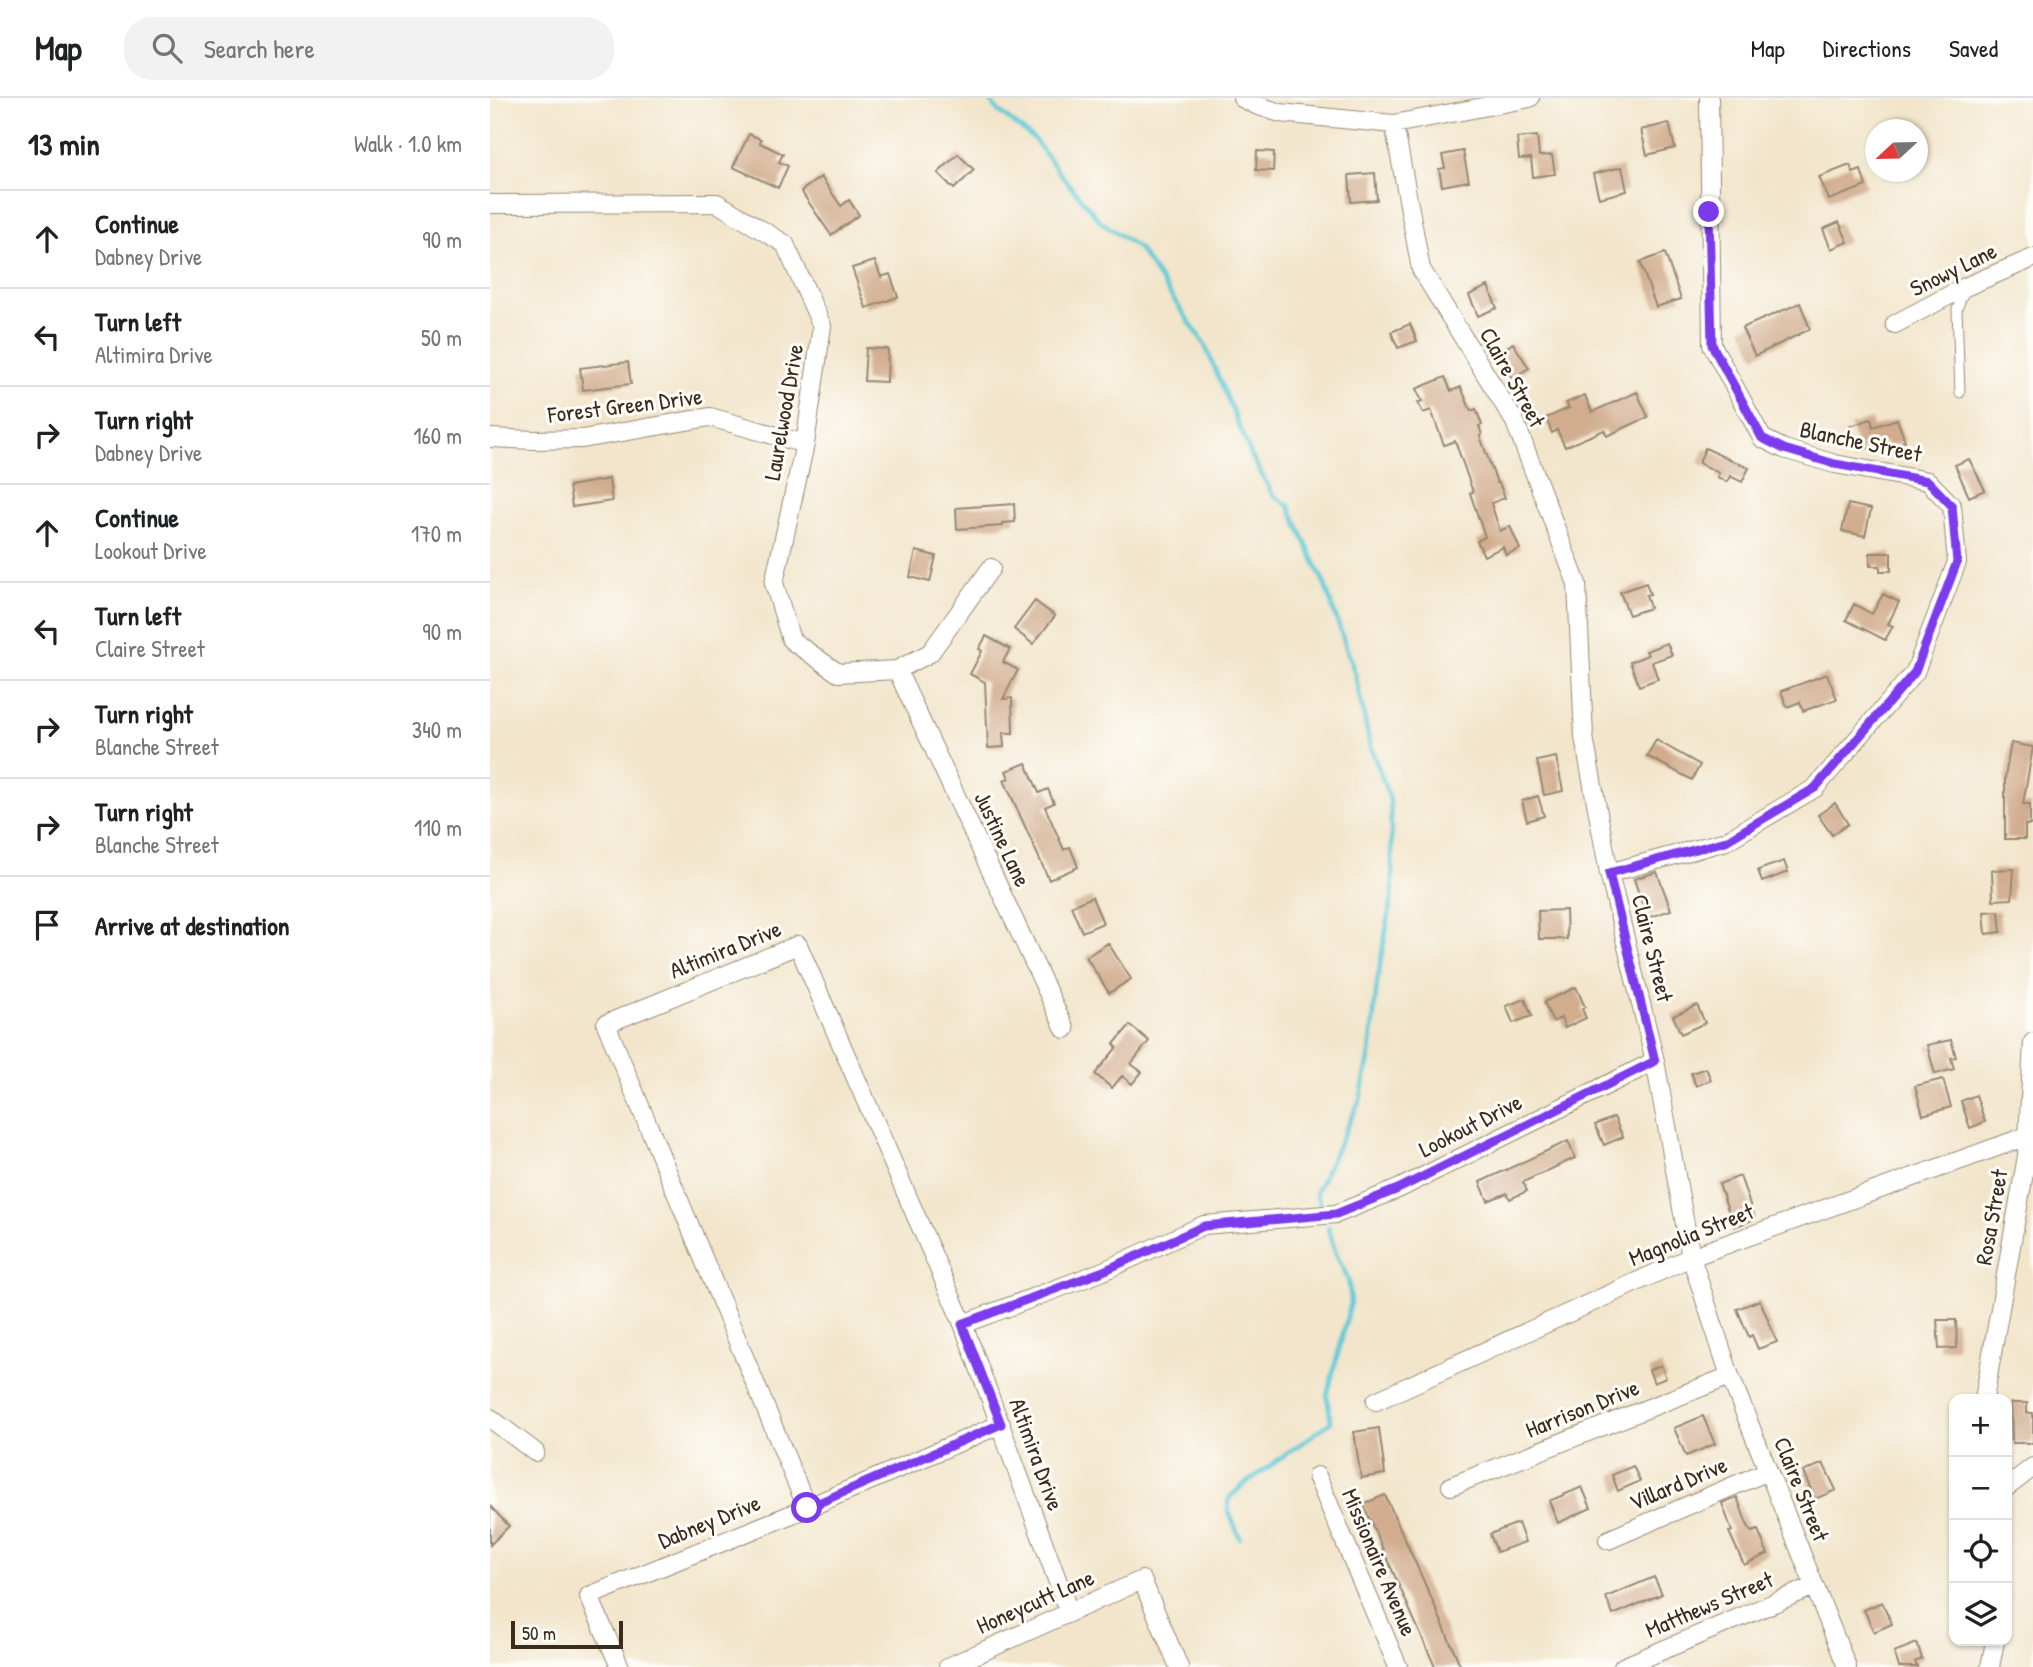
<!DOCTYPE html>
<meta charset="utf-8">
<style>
:root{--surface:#fff;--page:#f2f2f2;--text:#202124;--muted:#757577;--line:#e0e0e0}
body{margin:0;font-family:"Patrick Hand",sans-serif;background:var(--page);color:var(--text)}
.controls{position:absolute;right:21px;bottom:21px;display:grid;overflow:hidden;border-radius:14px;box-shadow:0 2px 5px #0004}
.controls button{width:63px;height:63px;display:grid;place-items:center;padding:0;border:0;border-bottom:2px solid var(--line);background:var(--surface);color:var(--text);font:35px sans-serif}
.compass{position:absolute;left:1375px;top:21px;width:63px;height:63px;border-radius:50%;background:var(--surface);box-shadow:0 2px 5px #0004;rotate:248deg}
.scale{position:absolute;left:21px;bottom:18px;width:112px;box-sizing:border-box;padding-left:7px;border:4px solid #3b2a1e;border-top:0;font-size:19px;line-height:24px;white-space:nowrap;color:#3b2a1e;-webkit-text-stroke:5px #fdfcf7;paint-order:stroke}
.stop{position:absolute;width:21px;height:21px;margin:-16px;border:5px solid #7c3aed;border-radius:50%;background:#fff}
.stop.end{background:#7c3aed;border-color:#fff;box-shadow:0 2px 7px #0008}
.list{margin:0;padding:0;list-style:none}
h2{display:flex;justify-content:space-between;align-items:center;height:91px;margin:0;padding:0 28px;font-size:30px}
h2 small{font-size:23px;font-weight:400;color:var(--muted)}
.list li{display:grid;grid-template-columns:46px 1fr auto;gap:21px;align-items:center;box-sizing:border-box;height:98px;padding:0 28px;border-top:2px solid var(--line)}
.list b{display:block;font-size:26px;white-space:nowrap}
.list p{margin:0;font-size:23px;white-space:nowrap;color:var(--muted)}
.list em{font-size:23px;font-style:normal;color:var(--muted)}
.icon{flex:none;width:38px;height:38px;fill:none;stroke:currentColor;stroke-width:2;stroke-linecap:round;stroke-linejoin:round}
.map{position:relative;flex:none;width:1543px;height:1569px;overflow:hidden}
header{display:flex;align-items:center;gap:42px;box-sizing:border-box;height:98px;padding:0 35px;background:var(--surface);border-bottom:2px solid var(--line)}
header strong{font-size:33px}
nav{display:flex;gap:38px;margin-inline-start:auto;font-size:24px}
.search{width:490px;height:63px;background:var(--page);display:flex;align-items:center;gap:18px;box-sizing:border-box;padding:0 24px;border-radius:28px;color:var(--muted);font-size:26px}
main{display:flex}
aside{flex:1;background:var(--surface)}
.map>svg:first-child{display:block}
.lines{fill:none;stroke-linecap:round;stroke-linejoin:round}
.stream{stroke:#5ec9d7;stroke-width:4.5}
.building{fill:#d1ac8d}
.service-casing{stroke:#968874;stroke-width:11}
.minor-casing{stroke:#968874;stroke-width:20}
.service{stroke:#fff;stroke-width:9}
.minor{stroke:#fff;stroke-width:18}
.route{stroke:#7c3aed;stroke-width:9}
.labels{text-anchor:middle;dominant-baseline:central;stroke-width:6;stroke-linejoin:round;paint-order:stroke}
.street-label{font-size:23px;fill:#3b2a1e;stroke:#fdfcf7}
</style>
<header>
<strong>Map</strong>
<div class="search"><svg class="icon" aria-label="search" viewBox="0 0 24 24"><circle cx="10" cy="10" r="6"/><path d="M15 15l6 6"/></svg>Search here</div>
<nav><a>Map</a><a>Directions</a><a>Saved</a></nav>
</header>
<main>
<aside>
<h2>13 min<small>Walk · 1.0 km</small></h2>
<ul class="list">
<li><svg class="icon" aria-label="ahead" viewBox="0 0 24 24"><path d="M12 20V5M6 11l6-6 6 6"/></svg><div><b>Continue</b><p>Dabney Drive</p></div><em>90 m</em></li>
<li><svg class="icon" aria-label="left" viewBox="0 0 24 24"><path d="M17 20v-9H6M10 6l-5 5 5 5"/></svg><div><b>Turn left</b><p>Altimira Drive</p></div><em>50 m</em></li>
<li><svg class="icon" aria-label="right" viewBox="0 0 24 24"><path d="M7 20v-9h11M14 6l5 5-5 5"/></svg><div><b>Turn right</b><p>Dabney Drive</p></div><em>160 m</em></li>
<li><svg class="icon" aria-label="ahead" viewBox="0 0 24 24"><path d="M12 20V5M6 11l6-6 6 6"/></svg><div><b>Continue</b><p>Lookout Drive</p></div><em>170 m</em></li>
<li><svg class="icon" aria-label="left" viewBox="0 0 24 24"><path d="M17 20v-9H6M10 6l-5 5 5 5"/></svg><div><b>Turn left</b><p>Claire Street</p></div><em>90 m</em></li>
<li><svg class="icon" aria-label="right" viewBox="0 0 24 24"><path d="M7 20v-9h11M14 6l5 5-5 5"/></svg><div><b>Turn right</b><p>Blanche Street</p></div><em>340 m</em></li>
<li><svg class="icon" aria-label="right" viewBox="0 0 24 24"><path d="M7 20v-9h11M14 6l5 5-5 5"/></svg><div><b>Turn right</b><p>Blanche Street</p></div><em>110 m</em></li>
<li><svg class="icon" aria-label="arrive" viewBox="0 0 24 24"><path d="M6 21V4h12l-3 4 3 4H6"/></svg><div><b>Arrive at destination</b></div></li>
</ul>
</aside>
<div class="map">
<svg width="1543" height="1569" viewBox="0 0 1543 1569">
<rect width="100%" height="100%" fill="#fdfcf7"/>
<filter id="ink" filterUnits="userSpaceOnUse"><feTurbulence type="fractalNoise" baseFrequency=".0143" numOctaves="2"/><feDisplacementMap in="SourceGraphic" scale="14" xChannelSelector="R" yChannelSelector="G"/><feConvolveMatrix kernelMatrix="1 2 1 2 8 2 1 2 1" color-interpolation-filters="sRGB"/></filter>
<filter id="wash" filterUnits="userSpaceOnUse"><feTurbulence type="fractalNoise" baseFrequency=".00686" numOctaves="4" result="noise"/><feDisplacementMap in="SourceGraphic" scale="28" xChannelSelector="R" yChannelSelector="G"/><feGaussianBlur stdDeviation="1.57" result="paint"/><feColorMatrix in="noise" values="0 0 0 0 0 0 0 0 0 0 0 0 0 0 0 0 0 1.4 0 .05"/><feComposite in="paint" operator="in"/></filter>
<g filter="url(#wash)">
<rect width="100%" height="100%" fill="#f2e5cb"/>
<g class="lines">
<path class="stream" d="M498,0L507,12L544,41L575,82L610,123L648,150L714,245L762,359L783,397L799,408L835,487L865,576L880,647L900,702L903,792L887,885L880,956L870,1002L826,1094L830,1105
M750,1440L738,1412L739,1400L752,1388L841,1324L837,1298L861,1204L858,1181L845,1153L838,1129"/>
</g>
<g id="blocks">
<path class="building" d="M1179,25L1185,50L1157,57L1151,32Z
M259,36L271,41L270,45L293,56L289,64L298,68L288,90L243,69Z
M1047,38L1049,58L1062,57L1065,76L1043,79L1041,60L1029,61L1027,40Z
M767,53L784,54L783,73L766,72Z
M973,53L979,83L952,88L949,71L955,70L952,57Z
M468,56L484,72L464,91L448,75Z
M1360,67L1363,75L1371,72L1376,88L1339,102L1329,79Z
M1132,69L1137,93L1109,100L1103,76Z
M885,75L887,102L861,104L859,77Z
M331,79L351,108L359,102L369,117L341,137L311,93Z
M1349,124L1358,144L1341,151L1333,131Z
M1175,155L1191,201L1166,209L1150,164Z
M385,163L391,179L400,176L408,199L376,210L362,170Z
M998,188L1007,210L988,218L979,197Z
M1310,205L1320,231L1265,258L1252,230Z
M920,226L927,243L908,250L901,234Z
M1023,245L1039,270L1022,280L1007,256Z
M376,250L398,251L397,284L374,283Z
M138,264L141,286L93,292L90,270Z
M955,279L961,293L971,289L981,313L986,311L992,327L989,328L992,337L990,338L1007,385H1009L1015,400L1001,405L1010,433L1020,428L1030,451L1016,457L1013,449L994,458L987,443L995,439L980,395L983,394L965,343L954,347L941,312L933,315L928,305L932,303L926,291Z
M1147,294L1158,319L1117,338L1114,332L1075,349L1067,332L1062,335L1056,320L1079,310L1076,305L1095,297L1102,314Z
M1381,321L1383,329L1407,321L1415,343L1397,349L1396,344L1369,353L1360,328Z
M1215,350L1259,370L1252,384L1240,378L1237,384L1227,379L1229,375L1209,365Z
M1479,361L1495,392L1479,399L1465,367Z
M119,381L122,403L82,409L79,388Z
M524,406L525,424L513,425V428L467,431L466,410Z
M1358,406L1381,411L1375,438L1352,433Z
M426,453L446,458L440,484L420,479Z
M1380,455H1401V473H1390V468H1380Z
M1156,485L1160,496L1156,497L1160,510L1139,517L1130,494Z
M1393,496L1409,504L1398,526L1403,528L1395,542L1356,522L1364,506L1382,516Z
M545,503L565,518L543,546L524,531Z
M496,538L520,551L513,564L528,572L513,601L522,600L523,635H513L514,649L498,650L495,584L480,576L492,553L489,551Z
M1177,545L1182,557L1162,564L1168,581L1149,588L1140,564L1158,557L1156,553Z
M1337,576L1347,601L1313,613L1310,604L1297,609L1291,593Z
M1166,642L1210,667L1202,682L1157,658Z
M1521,645L1543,649L1533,706H1540V727H1535V741H1515V679Z
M1066,659L1073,693L1054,697L1047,663Z
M536,665L549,695L558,691L564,705L555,709L574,752L580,749L588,769L559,782L514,682L519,680L516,673Z
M1048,698L1054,718L1037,723L1032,703Z
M1345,705L1358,726L1342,737L1328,717Z
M1294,763L1298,774L1272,784L1268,772Z
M1524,771L1522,801L1503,802L1502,772Z
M1167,774L1181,812L1157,820L1144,781Z
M602,799L613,825L592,834L581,808Z
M1076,812L1077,841H1049L1048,813Z
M1509,813L1511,834L1496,836L1494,814Z
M618,845L641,881L619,895L596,859Z
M1086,889L1095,909L1092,911L1096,920L1075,930L1071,920L1063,924L1054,904Z
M1035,901L1042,918L1023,925L1016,908Z
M1207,907L1215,925L1191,936L1183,918Z
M640,927L659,943L641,966L652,974L642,986L632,978L622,990L605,976L627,949L624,946Z
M1461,942L1466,959L1461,960L1464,971L1445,976L1437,947Z
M1216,970L1221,982L1206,988L1201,975Z
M1453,981L1461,1009L1433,1017L1425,988Z
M1486,997L1495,1024L1480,1030L1471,1003Z
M1124,1019L1133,1039L1114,1047L1105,1027Z
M1078,1043L1085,1060L1033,1084L1037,1093L1020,1101L1017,1095L998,1103L990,1084Z
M1250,1078L1265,1121L1244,1129L1229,1086Z
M1270,1202L1287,1244L1268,1251L1262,1237L1259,1239L1247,1211Z
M1447,1222H1466L1467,1250L1449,1251Z
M1171,1267L1176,1280L1164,1285L1159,1272Z
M1521,1305H1537V1315H1543V1345H1522Z
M1213,1318L1225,1346L1196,1358L1184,1330Z
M889,1330L895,1376L871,1380L864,1334Z
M1333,1365L1346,1392L1325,1401L1313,1374Z
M1143,1368L1150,1383L1128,1393L1122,1377Z
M1092,1389L1101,1410L1068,1425L1059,1403Z
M895,1397L944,1506L971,1569H945L873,1406Z
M1247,1399L1257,1426L1262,1434L1268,1432L1278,1456L1254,1467L1239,1434L1242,1433L1232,1405Z
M0,1408L19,1428L0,1447Z
M1028,1425L1035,1444L1007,1454L1000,1436Z
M1164,1479L1172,1496L1123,1517L1116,1499Z
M1392,1504L1402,1526L1384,1534L1374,1512Z
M1427,1545L1432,1561L1425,1564L1427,1569H1409L1404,1554Z"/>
</g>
</g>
<g filter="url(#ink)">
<use href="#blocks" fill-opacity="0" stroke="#968874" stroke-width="2"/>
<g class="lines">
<defs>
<path id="service" d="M1470,295L1467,211L1475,191"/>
<path id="minor" d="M752,0L766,7L790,15L904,26L1040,0
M904,26L931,171L1025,324L1087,486L1094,639L1119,775L1165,963L1201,1159L1240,1278L1357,1569
M0,106L227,105L295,146L332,228L315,346L284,485L301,542L348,575L407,572L440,555L501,470
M1405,226L1475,189L1543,160
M0,340L44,342L92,341L220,319L315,346
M407,572L575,931
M1119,775L1236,743L1325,690L1425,574L1467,464L1462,408L1438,383L1345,366L1294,351L1272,340L1222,247L1219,0
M473,1226L611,1174L714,1127L846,1116L908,1091L1165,963
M1494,1301L1537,1058L1543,944
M886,1303L1201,1159L1543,1036
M0,1320L45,1354
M827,1378L908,1569
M961,1388L1240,1278
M1517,1389L1543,1369
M317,1410L116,926L308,847L473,1226L579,1514
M1118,1442L1278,1373
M130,1569L99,1498L317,1410L511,1326
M458,1569L652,1482L689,1569
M1133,1569L1324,1488
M1500,1569L1505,1543"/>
</defs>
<use href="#service" class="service-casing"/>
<use href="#minor" class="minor-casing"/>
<use href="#service" class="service"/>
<use href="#minor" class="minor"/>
</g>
</g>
<g class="lines" filter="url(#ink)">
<path class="route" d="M317,1410L511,1326L472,1226L611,1174L714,1128L846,1116L908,1091L1165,963L1119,775L1236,743L1325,690L1425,574L1467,464L1462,408L1438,383L1345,366L1294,351L1272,340L1222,247L1219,114"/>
</g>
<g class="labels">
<g class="street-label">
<text transform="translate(1463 171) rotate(-26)">Snowy Lane</text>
<text transform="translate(1023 279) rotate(61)">Claire Street</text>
<text transform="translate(135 307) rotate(-7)">Forest Green Drive</text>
<text transform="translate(293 314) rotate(-80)">Laurelwood Drive</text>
<text transform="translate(1371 343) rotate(12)">Blanche Street</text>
<text transform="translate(513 741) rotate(65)">Justine Lane</text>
<text transform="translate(1163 850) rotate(76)">Claire Street</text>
<text transform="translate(235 851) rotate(-22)">Altimira Drive</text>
<text transform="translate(980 1027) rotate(-27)">Lookout Drive</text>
<text transform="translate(1501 1119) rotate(-80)">Rosa Street</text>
<text transform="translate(1201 1136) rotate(-22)">Magnolia Street</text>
<text transform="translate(1092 1310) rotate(-22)">Harrison Drive</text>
<text transform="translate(547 1356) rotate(70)">Altimira Drive</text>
<text transform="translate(1188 1385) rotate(-23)">Villard Drive</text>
<text transform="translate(1312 1391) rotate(68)">Claire Street</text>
<text transform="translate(219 1423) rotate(-22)">Dabney Drive</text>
<text transform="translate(890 1464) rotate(67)">Missionaire Avenue</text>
<text transform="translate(545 1503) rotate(-24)">Honeycutt Lane</text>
<text transform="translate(1219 1506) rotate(-23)">Matthews Street</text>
</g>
</g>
</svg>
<div class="controls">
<button>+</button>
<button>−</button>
<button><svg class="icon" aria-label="locate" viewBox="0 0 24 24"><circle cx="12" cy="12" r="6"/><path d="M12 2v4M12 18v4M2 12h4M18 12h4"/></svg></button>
<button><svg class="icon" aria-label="layers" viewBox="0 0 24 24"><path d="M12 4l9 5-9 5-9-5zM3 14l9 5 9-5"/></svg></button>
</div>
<svg class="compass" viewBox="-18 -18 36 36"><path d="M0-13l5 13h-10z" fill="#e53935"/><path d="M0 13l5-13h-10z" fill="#757577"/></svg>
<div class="scale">50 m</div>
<div class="stop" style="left:317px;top:1410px"></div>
<div class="stop end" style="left:1219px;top:114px"></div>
</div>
</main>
